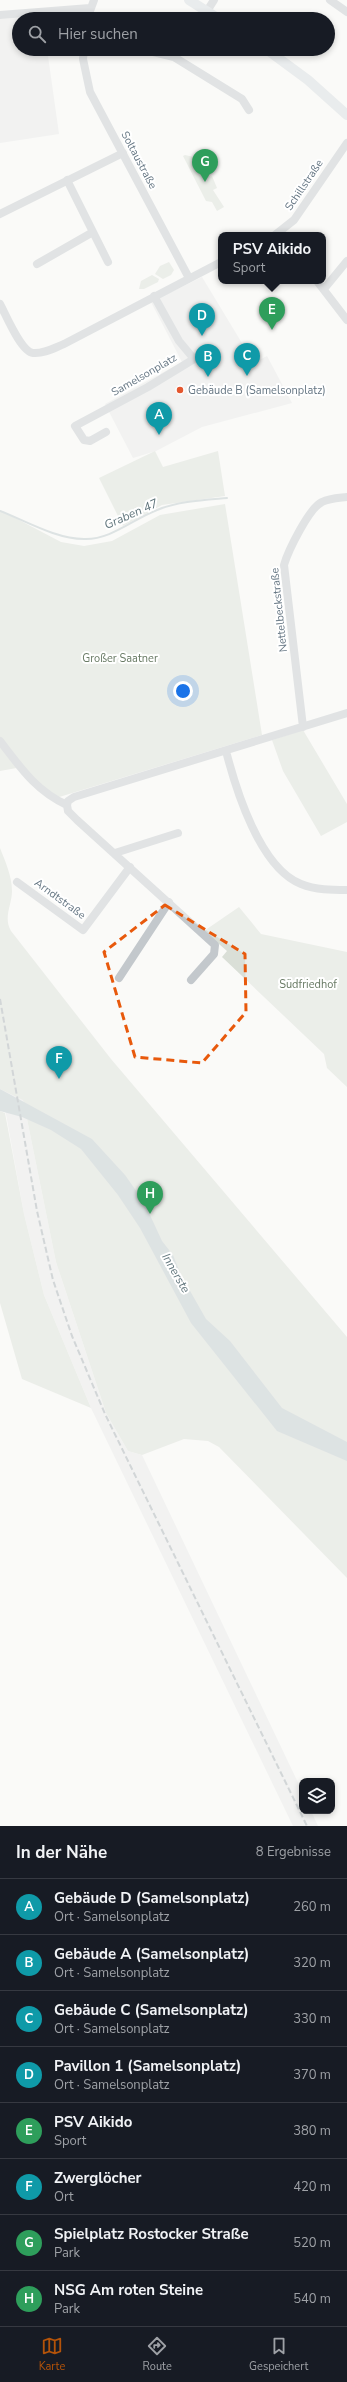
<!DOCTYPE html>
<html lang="de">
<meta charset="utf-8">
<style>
:root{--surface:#171b24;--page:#20242c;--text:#f1f3f6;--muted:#9ea1a6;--line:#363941;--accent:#b45309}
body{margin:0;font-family:"Nunito Sans",sans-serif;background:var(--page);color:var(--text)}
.controls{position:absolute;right:12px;bottom:12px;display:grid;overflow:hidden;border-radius:8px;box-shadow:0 2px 6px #0003}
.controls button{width:36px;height:36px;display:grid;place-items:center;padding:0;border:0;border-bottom:1px solid var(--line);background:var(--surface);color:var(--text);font:20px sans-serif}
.you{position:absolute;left:183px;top:691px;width:14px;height:14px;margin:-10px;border:3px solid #fff;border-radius:50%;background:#1a73e8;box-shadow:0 0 0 6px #1a73e833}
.badge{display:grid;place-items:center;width:26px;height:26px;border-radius:50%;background:var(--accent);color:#fff;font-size:13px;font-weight:700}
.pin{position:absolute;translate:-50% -33px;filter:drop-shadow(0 1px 2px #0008)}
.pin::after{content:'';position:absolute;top:21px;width:14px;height:12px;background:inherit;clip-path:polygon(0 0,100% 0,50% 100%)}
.popup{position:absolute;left:218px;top:232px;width:108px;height:52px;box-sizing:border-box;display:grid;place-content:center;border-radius:8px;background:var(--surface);filter:drop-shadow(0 1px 3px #0005);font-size:13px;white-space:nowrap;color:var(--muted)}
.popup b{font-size:15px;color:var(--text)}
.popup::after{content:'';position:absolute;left:50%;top:100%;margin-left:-8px;border:8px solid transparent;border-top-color:var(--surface)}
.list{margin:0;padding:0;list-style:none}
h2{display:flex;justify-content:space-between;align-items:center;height:52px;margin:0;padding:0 16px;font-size:17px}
h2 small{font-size:13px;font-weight:400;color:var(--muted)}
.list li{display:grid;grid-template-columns:26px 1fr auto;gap:12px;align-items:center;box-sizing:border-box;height:56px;padding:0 16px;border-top:1px solid var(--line)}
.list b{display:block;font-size:15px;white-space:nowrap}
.list p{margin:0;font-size:13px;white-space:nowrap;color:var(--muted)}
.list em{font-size:13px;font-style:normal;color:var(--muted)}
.icon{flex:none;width:22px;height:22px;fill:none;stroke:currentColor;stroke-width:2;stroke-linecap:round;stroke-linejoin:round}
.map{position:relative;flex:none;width:347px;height:1826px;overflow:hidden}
.search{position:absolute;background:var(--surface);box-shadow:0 2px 6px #0003;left:12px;right:12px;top:12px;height:44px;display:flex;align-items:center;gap:10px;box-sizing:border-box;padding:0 14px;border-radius:22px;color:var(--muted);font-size:15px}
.sheet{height:500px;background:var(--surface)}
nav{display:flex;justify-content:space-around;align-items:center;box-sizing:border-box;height:56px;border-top:1px solid var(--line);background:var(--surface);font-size:11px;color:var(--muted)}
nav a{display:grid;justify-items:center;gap:2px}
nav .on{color:var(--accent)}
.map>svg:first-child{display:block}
.built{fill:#e8e9e9}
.green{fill:#dadfd7}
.water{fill:#bbc7cb}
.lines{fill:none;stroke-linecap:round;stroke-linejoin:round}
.stream{stroke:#bbc7cb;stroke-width:2}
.minor{stroke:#c3c8cc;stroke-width:8}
.major{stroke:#d6dbdf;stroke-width:10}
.rail{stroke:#a2aab0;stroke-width:2;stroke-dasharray:6 3;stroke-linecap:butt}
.marked{fill:none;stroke:#e8590c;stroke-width:3;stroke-dasharray:8 5;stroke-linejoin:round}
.poi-dot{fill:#e4572e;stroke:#fff;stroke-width:1.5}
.labels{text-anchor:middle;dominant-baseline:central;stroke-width:4;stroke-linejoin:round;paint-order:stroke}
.street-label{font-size:11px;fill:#657683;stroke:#fff}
.poi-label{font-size:11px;fill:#657683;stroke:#fff;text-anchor:start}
.park-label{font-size:11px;fill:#687a64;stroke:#fff}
.water-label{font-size:12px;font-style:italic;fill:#60757c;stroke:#fff}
</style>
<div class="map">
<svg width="347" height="1826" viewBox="0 0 347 1826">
<rect width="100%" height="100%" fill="#fafaf8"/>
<path class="built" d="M42,16V19H19V49H47L59,134L0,143V19Z
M202,277L254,363L267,356L292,403L202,427L156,451L133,458L105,404L182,362L151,302Z
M0,960L27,1119L56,1262L106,1413L128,1451L142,1455L302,1791V1811H311L318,1826H293L91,1408L44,1295L24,1214L0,1081Z"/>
<path class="green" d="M185,155L216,162L215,169L208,174L210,177L212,176L217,188L213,190L224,207L217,211L212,202L206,201L183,156Z
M169,262L174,270L171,275L163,279L155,274L160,266Z
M152,275L159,279L158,282L144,289H139L141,281Z
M155,451L163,467L218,451L225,496L162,505L123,526L99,478Z
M225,504L262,735L56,798L22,767L0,771V510L61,542L84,546L112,541L160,515Z
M303,730L347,804V822L321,836L283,771L272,740Z
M0,848C5,861 12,876 12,891C12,905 3,917 11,931L111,1059L347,1337V1578L219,1447L208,1441L184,1439L142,1455L128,1451L106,1413L56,1262L27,1119L29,1120L23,1100L0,1089Z
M239,907L261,934L347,952V1087L327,1068L324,1054L222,957L227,951L204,931Z
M0,1111L5,1113L24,1214L44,1295L91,1408L22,1379L0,1303Z"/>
<path class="water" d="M0,1089L92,1139L125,1175L144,1202L162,1241L173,1255L181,1275L206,1319L230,1341L282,1408L347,1442V1461L277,1431L191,1323L140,1228L118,1195L81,1149L51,1130L22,1117L0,1111Z"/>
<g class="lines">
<path class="stream" d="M0,511C26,521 56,539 84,539C111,540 133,519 157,510C179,501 204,500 227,498"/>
<path class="minor" d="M330,0L347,12
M207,11L214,0
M0,15L90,8
M87,19L94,0
M84,49L83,59L90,92L189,278
M141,49L174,57L242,99L249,110
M67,180L108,262
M0,214L123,153
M275,235L294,220L347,143
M37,264L93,232
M317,281L347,320
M324,289L347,261
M0,304C6,315 21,352 33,353C44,354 54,348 64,344L221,262
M106,432L90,441L84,440L75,426L148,387L194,359L179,341L154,296
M303,727L284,565C288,551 309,508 322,502C330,498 339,498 347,497
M0,741C20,767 36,791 67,805
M226,751C236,790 260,868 301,884C316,890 332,890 347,890
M67,805L68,801L74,797L347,713
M67,805L68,811L77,820L215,945L214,954L191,980
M115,853L178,833
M17,882L83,930L130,867
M119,978L169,902"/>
<path class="major" d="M189,0L219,19
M266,49L308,80L347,115"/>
<path class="rail" d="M0,999L37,1211L53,1280L72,1336L105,1414L307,1826"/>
</g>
<path d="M0 0H347V1826H0ZM165,905L245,954L246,1012L202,1063L135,1057L104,952Z" fill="#fafaf8" fill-opacity=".55" fill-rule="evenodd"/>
<path class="marked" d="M165,905L245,954L246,1012L202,1063L135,1057L104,952Z"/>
<circle class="poi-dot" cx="180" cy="390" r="4"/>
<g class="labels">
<g class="street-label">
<text transform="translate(139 160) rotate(62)">Soltaustraße</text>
<text transform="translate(304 185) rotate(-56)">Schillstraße</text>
<text transform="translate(144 375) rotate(-30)">Samelsonplatz</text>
<text transform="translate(279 610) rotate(-96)">Nettelbeckstraße</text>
<text transform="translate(60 899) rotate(36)">Arndtstraße</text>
</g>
<g class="poi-label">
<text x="188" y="390">Gebäude B (Samelsonplatz)</text>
</g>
<g class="park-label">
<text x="120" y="658">Großer Saatner</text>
<text x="308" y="984">Südfriedhof</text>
</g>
<g class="water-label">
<text transform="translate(131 514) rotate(-24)">Graben 47</text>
<text transform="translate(176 1273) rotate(60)">Innerste</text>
</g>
</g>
</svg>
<div class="controls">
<button><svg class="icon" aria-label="layers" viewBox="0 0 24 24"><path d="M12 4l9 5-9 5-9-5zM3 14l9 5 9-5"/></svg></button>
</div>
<div class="you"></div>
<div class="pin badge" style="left:159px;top:435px;background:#0f9aa8">A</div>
<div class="pin badge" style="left:208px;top:377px;background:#0f9aa8">B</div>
<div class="pin badge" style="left:247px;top:376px;background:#0f9aa8">C</div>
<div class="pin badge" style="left:202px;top:336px;background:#0f9aa8">D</div>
<div class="pin badge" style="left:272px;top:330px;background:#2e9e5b">E</div>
<div class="popup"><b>PSV Aikido</b>Sport</div>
<div class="pin badge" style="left:59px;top:1079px;background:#0f9aa8">F</div>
<div class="pin badge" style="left:205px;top:182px;background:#2e9e5b">G</div>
<div class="pin badge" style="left:150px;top:1214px;background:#2e9e5b">H</div>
<div class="search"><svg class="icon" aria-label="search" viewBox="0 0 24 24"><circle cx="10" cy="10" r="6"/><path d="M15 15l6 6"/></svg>Hier suchen</div>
</div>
<section class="sheet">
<h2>In der Nähe<small>8 Ergebnisse</small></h2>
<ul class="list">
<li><span class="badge" style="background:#0f9aa8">A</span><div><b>Gebäude D (Samelsonplatz)</b><p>Ort · Samelsonplatz</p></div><em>260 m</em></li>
<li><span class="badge" style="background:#0f9aa8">B</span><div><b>Gebäude A (Samelsonplatz)</b><p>Ort · Samelsonplatz</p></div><em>320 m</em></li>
<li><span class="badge" style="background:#0f9aa8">C</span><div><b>Gebäude C (Samelsonplatz)</b><p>Ort · Samelsonplatz</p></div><em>330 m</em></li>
<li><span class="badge" style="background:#0f9aa8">D</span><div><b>Pavillon 1 (Samelsonplatz)</b><p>Ort · Samelsonplatz</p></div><em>370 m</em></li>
<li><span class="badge" style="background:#2e9e5b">E</span><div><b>PSV Aikido</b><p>Sport</p></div><em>380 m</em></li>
<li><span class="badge" style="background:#0f9aa8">F</span><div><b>Zwerglöcher</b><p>Ort</p></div><em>420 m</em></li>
<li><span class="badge" style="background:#2e9e5b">G</span><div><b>Spielplatz Rostocker Straße</b><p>Park</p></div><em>520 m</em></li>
<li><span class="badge" style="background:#2e9e5b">H</span><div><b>NSG Am roten Steine</b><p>Park</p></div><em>540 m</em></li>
</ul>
</section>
<nav>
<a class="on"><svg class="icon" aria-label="map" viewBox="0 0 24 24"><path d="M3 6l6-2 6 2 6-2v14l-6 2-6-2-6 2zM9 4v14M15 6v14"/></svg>Karte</a>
<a><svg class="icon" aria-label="directions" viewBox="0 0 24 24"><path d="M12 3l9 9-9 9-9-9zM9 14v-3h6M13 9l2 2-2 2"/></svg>Route</a>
<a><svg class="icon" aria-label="saved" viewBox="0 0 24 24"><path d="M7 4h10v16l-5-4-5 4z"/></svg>Gespeichert</a>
</nav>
